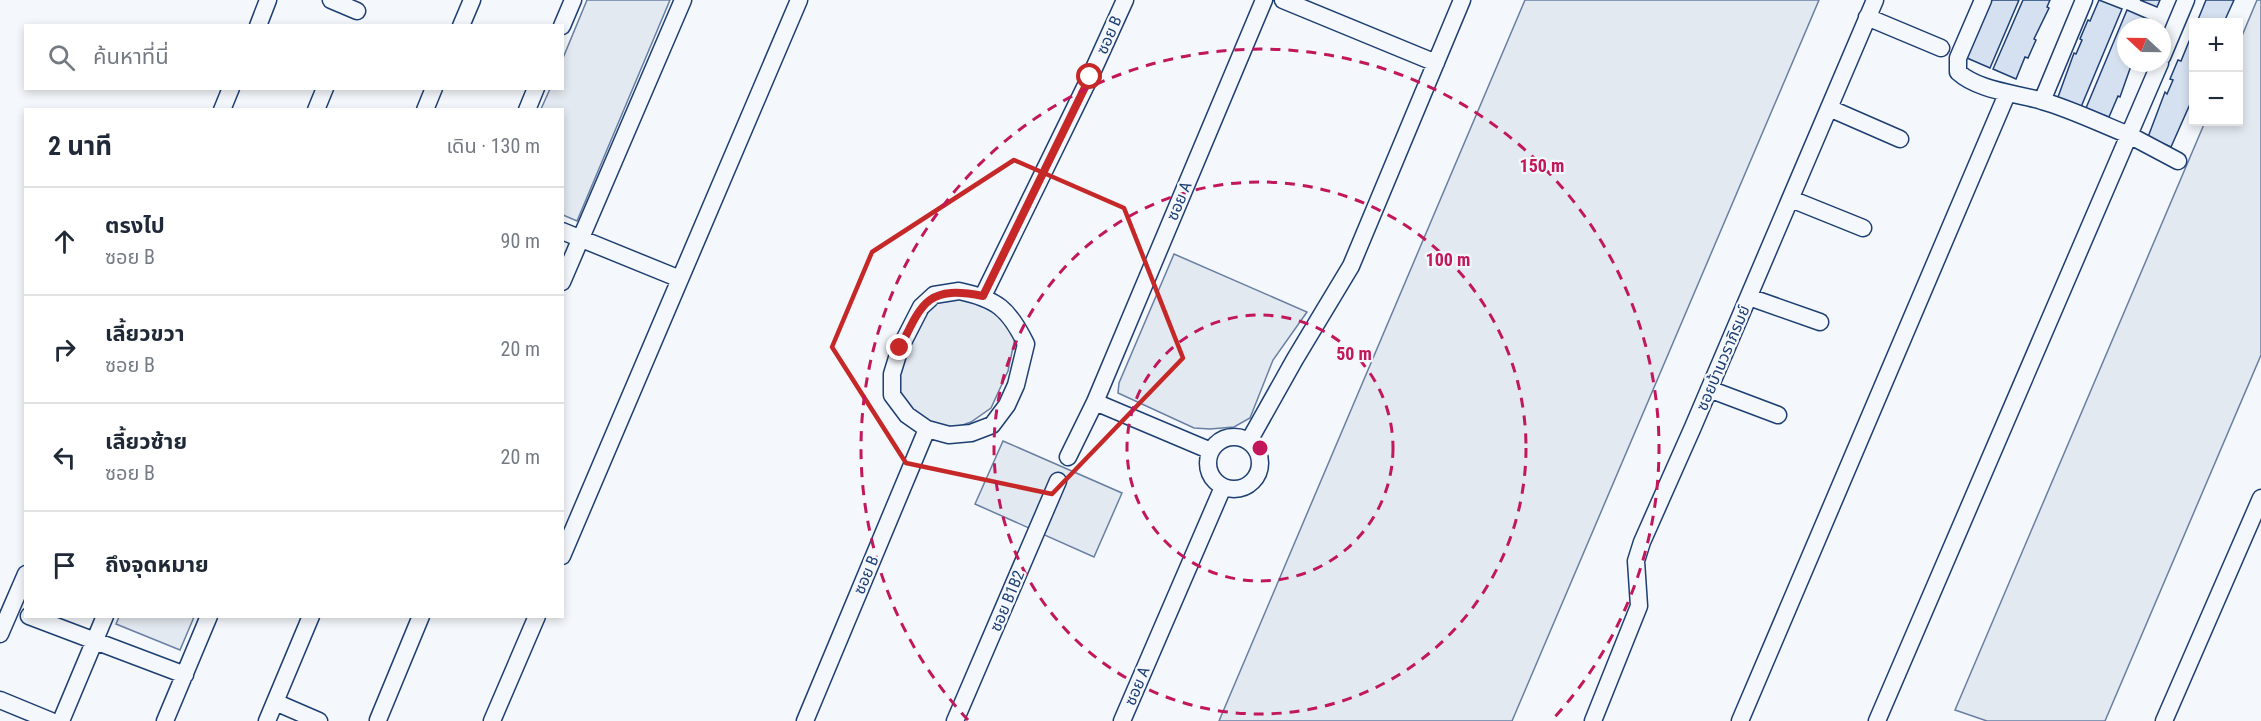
<!DOCTYPE html>
<html lang="th">
<meta charset="utf-8">
<style>
:root{--surface:#fff;--page:#f2f2f3;--text:#1f2937;--muted:#747a83;--line:#e0e1e3}
body{margin:0;font-family:"Roboto Condensed","Noto Sans Thai",sans-serif;background:var(--page);color:var(--text)}
.controls{position:absolute;right:18px;top:18px;display:grid;overflow:hidden;border-radius:0px;box-shadow:0 3px 9px #0003}
.controls button{width:54px;height:54px;display:grid;place-items:center;padding:0;border:0;border-bottom:2px solid var(--line);background:var(--surface);color:var(--text);font:30px sans-serif}
.compass{position:absolute;left:2117px;top:18px;width:54px;height:54px;border-radius:50%;background:var(--surface);box-shadow:0 3px 9px #0003;rotate:292deg}
.stop{position:absolute;width:18px;height:18px;margin:-14px;border:4px solid #c62828;border-radius:50%;background:#fff}
.stop.end{background:#c62828;border-color:#fff;box-shadow:0 2px 6px #0008}
.list{margin:0;padding:0;list-style:none}
h2{display:flex;justify-content:space-between;align-items:center;height:78px;margin:0;padding:0 24px;font-size:26px}
h2 small{font-size:20px;font-weight:400;color:var(--muted)}
.list li{display:grid;grid-template-columns:39px 1fr auto;gap:18px;align-items:center;box-sizing:border-box;height:108px;padding:0 24px;border-top:2px solid var(--line)}
.list b{display:block;font-size:22px;white-space:nowrap}
.list p{margin:0;font-size:20px;white-space:nowrap;color:var(--muted)}
.list em{font-size:20px;font-style:normal;color:var(--muted)}
.icon{flex:none;width:33px;height:33px;fill:none;stroke:currentColor;stroke-width:2;stroke-linecap:round;stroke-linejoin:round}
.map{position:relative;flex:none;width:2261px;height:721px;overflow:hidden}
.search{position:absolute;background:var(--surface);box-shadow:0 3px 9px #0003;left:24px;top:24px;width:540px;height:66px;display:flex;align-items:center;gap:15px;box-sizing:border-box;padding:0 21px;border-radius:0px;color:var(--muted);font-size:22px}
.panel{position:absolute;background:var(--surface);box-shadow:0 3px 9px #0003;left:24px;top:108px;width:540px;height:510px;border-radius:0px}
.map>svg:first-child{display:block}
.green{fill:#e3e9f0;stroke:#687fa3;stroke-width:1.5}
.building{fill:#d5e0f0;stroke:#1d3f73;stroke-width:1.5}
.lines{fill:none;stroke-linecap:round;stroke-linejoin:round}
.minor-casing{stroke:#1d3f73;stroke-width:19}
.minor{stroke:#f4f7fb;stroke-width:16}
.route{stroke:#c62828;stroke-width:8}
.marked{fill:none;stroke:#c62828;stroke-width:4.5;stroke-linejoin:round}
.ring{fill:none;stroke:#c2185b;stroke-width:3;stroke-dasharray:10 8}
.labels{text-anchor:middle;dominant-baseline:central;stroke-width:4.5;stroke-linejoin:round;paint-order:stroke}
.street-label{font-size:16px;fill:#1d3f73;stroke:#f4f7fb}
.centre{fill:#c2185b;stroke:#f4f7fb;stroke-width:3}
.ring-label{font-size:18px;text-anchor:middle;font-weight:bold;fill:#c2185b;stroke:#f4f7fb;stroke-width:4.5;stroke-linejoin:round;paint-order:stroke}
</style>
<div class="map">
<svg width="2261" height="721" viewBox="0 0 2261 721">
<rect width="100%" height="100%" fill="#f4f7fb"/>
<path class="green" d="M587,0H670L577,221L563,215L562,110L541,109L550,89L562,88L563,58Z
M1525,0H1819L1512,721H1219Z
M2257,0H2261V355L2105,721H1987L1955,710L2205,122H2238L2239,43Z
M1174,254L1307,312L1273,360L1250,418L1234,427L1210,429L1194,428L1118,393L1119,383Z
M961,296L1005,316L1015,338L1008,371L991,408L971,422L957,427L935,428L915,417L896,392C901,369 916,319 934,304C942,298 952,298 961,296Z
M1003,441L1122,493L1094,557L975,504Z
M119,617V616L194,617L180,650L116,624Z"/>
<path class="building" d="M1989,0H2019L1990,68L1967,58L1991,1Z
M2023,0H2050L2047,7L2049,8L2034,39L2036,40L2028,58L2025,57L2016,79L1993,69Z
M2099,0L2122,9L2081,107L2058,97L2074,53L2076,54L2082,40L2080,39L2088,20L2090,21Z
M2140,0H2160L2157,7Z
M2206,0H2234L2224,22H2197Z
M2127,10L2150,20L2147,27H2126V63H2134H2132L2120,97L2118,96L2109,117L2086,108Z
M2190,39L2194,41V95L2171,147L2148,137L2165,92L2167,94L2173,80L2170,79L2178,60L2181,61Z"/>
<g class="lines">
<defs>
<path id="minor" d="M331,0L357,11
M1283,0L1436,63
M1867,17L1941,48
M258,26L268,0
M461,26L472,0
M562,26L573,0
M2162,57L2186,0
M2160,63L2129,135L2178,161
M2042,101L2084,0
M1829,108L1900,139
M222,110L231,88
M316,110L325,88
M425,110L434,88
M527,110L536,88
M1791,199L1863,228
M562,231L680,279
M562,282L683,0
M959,291C997,299 1009,309 1026,344L1016,385L1007,405L992,425L971,433L949,435L927,429L907,415L892,395V374L900,348L921,307L934,295Z
M983,296L1090,77L1125,0
M1749,297L1820,322
M1709,389L1778,415
M1095,402L1211,451
M1208 463a26 26 0 1 1 52 0a26 26 0 1 1-52 0Z
M1249,441L1295,359L1351,266L1462,0
M1068,457L1095,402L1264,0
M562,556L799,0
M29,616L185,675
M0,634L26,574
M0,700L51,721
M275,702L319,721
M378,720L421,616
M61,721L105,616
M165,721L209,616
M267,721L311,616
M492,721L537,616
M805,721L927,429
M955,721L1058,481
M1122,721L1223,487
M1593,721L1639,606L1636,561L1642,542L1693,427L1875,0
M1740,721L2007,94
M1877,721L2129,135C2101,124 2071,109 2042,101C2016,93 1979,91 1958,72V58L1983,0
M2164,721L2261,498"/>
</defs>
<use href="#minor" class="minor-casing"/>
<use href="#minor" class="minor"/>
</g>
<g class="lines">
<path class="route" d="M900,348C922,302 928,285 983,296L1090,77"/>
</g>
<path class="marked" d="M1014,160L1124,208L1183,358L1052,494L906,463L832,347L872,252Z"/>
<g class="ring">
<circle cx="1260" cy="448" r="133"/>
<circle cx="1260" cy="448" r="266"/>
<path d="M968 720A399 399 0 1 1 1552 720"/>
</g>
<g class="labels">
<g class="street-label">
<text transform="translate(1109 35) rotate(-66)">ซอย B</text>
<text transform="translate(1179 201) rotate(-67)">ซอย A</text>
<text transform="translate(1723 358) rotate(-67)">ซอยบ้านวราภิรมย์</text>
<text transform="translate(866 575) rotate(-67)">ซอย B</text>
<text transform="translate(1007 601) rotate(-67)">ซอย B1B2</text>
<text transform="translate(1137 686) rotate(-67)">ซอย A</text>
</g>
</g>
<circle cx="1260" cy="448" r="9" class="centre"/>
<g class="ring-label">
<text x="1542" y="172">150 m</text>
<text x="1448" y="266">100 m</text>
<text x="1354" y="360">50 m</text>
</g>
</svg>
<div class="controls">
<button>+</button>
<button>−</button>
</div>
<svg class="compass" viewBox="-18 -18 36 36"><path d="M0-13l5 13h-10z" fill="#e53935"/><path d="M0 13l5-13h-10z" fill="#747a83"/></svg>
<div class="stop" style="left:1090px;top:77px"></div>
<div class="stop end" style="left:900px;top:348px"></div>
<div class="search"><svg class="icon" aria-label="search" viewBox="0 0 24 24"><circle cx="10" cy="10" r="6"/><path d="M15 15l6 6"/></svg>ค้นหาที่นี่</div>
<section class="panel">
<h2>2 นาที<small>เดิน · 130 m</small></h2>
<ul class="list">
<li><svg class="icon" aria-label="ahead" viewBox="0 0 24 24"><path d="M12 20V5M6 11l6-6 6 6"/></svg><div><b>ตรงไป</b><p>ซอย B</p></div><em>90 m</em></li>
<li><svg class="icon" aria-label="right" viewBox="0 0 24 24"><path d="M7 20v-9h11M14 6l5 5-5 5"/></svg><div><b>เลี้ยวขวา</b><p>ซอย B</p></div><em>20 m</em></li>
<li><svg class="icon" aria-label="left" viewBox="0 0 24 24"><path d="M17 20v-9H6M10 6l-5 5 5 5"/></svg><div><b>เลี้ยวซ้าย</b><p>ซอย B</p></div><em>20 m</em></li>
<li><svg class="icon" aria-label="arrive" viewBox="0 0 24 24"><path d="M6 21V4h12l-3 4 3 4H6"/></svg><div><b>ถึงจุดหมาย</b></div></li>
</ul>
</section>
</div>
